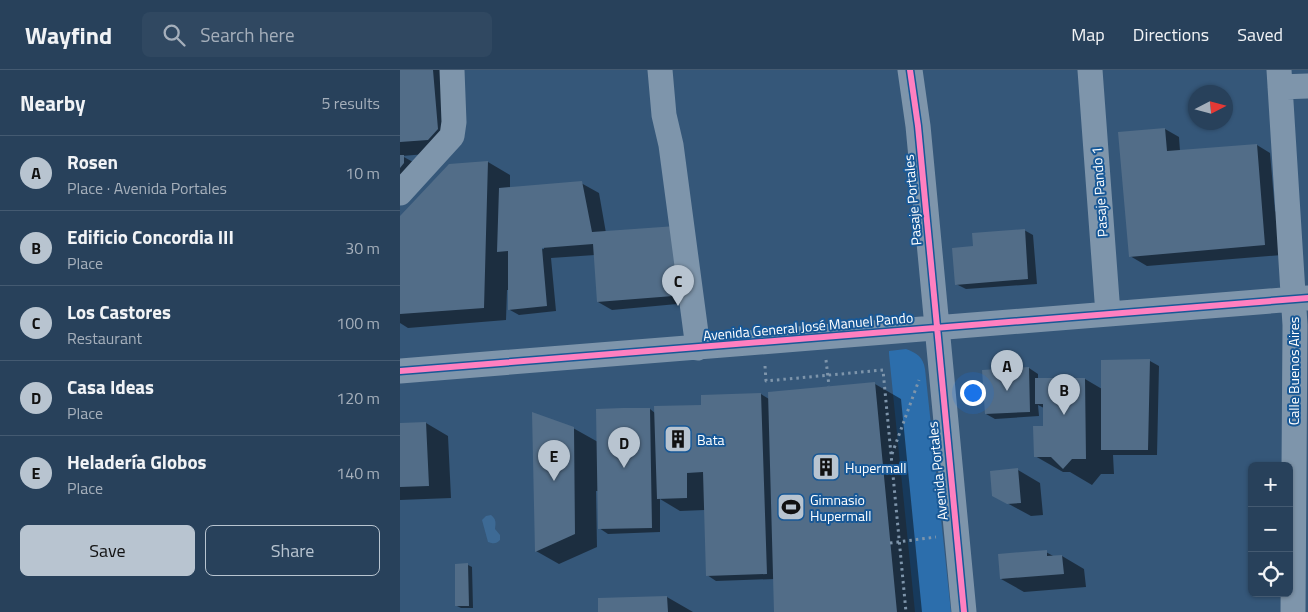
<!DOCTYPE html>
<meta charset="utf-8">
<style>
:root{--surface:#28415b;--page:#304861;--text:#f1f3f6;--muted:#a5afbb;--line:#445a71;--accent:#b8c4d0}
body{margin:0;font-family:"Titillium Web",sans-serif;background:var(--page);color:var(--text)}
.controls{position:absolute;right:15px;bottom:15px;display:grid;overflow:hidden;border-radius:8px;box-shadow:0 1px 4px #0004}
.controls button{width:45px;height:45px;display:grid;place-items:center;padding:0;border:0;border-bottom:1px solid var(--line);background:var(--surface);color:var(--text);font:25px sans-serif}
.compass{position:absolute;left:788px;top:15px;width:45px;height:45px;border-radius:50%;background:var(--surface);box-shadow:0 1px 4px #0004;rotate:84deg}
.you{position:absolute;left:572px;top:322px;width:18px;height:18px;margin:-12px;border:4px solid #fff;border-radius:50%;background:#1a73e8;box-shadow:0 0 0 8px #1a73e833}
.badge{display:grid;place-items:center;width:32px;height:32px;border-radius:50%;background:var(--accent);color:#111;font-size:16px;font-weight:700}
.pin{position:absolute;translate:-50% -41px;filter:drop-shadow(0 1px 2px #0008)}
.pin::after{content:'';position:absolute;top:26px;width:18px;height:15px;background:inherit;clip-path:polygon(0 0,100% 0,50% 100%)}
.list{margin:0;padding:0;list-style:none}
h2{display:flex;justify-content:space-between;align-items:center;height:65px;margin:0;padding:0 20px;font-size:21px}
h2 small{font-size:16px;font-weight:400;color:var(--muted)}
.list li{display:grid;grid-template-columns:32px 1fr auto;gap:15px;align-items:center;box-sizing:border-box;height:75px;padding:0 20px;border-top:1px solid var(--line)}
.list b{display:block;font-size:19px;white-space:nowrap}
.list p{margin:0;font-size:16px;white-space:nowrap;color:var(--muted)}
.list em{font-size:16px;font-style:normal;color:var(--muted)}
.actions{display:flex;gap:10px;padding:15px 20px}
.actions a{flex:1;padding:11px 0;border:1px solid var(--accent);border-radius:8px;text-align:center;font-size:18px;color:var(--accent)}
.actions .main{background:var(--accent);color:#111}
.icon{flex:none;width:28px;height:28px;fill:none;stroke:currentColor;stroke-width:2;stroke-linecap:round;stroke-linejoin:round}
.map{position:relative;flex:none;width:908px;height:542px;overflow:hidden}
header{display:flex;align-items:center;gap:30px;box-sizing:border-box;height:70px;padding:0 25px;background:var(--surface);border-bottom:1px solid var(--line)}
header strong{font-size:24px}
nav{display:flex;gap:28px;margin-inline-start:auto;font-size:18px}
.search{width:350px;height:45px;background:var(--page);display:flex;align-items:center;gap:12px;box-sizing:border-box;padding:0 18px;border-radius:8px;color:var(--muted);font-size:19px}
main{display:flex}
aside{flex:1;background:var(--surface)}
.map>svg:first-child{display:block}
.green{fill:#2c6eac}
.water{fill:#3d6a95}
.shadow{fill:#0007;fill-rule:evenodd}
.building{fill:#526d88}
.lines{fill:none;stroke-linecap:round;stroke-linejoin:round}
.path{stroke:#7e95ab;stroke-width:3;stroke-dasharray:2.5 4;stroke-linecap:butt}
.minor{stroke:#7e95ab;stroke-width:25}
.cycleway-casing{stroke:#185896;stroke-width:9}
.cycleway{stroke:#ff80c0;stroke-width:6}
.labels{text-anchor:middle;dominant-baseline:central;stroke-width:4;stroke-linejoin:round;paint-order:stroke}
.street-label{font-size:14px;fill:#fff;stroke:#185896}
.poi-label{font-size:14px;fill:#fff;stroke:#185896;text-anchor:start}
</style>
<header>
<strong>Wayfind</strong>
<div class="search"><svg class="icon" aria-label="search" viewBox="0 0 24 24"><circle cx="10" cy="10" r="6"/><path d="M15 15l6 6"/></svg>Search here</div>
<nav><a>Map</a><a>Directions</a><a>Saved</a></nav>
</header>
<main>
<aside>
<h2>Nearby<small>5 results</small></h2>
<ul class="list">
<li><span class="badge">A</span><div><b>Rosen</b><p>Place · Avenida Portales</p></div><em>10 m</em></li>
<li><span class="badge">B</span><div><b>Edificio Concordia III</b><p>Place</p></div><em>30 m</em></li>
<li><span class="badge">C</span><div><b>Los Castores</b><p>Restaurant</p></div><em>100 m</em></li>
<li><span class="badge">D</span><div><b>Casa Ideas</b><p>Place</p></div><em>120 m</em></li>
<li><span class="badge">E</span><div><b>Heladería Globos</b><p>Place</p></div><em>140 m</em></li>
</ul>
<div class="actions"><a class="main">Save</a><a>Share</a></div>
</aside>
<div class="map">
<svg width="908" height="542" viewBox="0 0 908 542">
<rect width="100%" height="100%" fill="#355779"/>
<path class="green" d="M506,279C517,283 523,287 525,299L551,542H515L489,284V281Z"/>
<path class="water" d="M91,445C96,449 96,452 95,459L100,465V470C96,474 94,474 88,472L82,450L86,446Z"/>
<path class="shadow" d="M0,0H54L50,82L2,86L26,99L0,134Z
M765,59L779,67L780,81L857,75L870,83L875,141L878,143L882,185L747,196L730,186Z
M88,92L110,105V119L181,113L199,123L206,163L299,232L212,240L198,232L195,185L151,188L156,241L119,245L110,240V220H107L106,250L8,258L0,253V148ZM144,177V179L114,181Z
M624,160L633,165L637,214L566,219L556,214L574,178Z
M750,291L759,296L757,385H713L714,404H701L692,415L670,402H663L635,386L644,357V338L638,335L639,346L595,349L586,344L629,298L638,304V309H685L702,319Z
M475,314L501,329L522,542H376L375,509L316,511L307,505L305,440L280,441L260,429V462L208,464L199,458V421H196L197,477L159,494L136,481L173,358L198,372L250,339L255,343L302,336V326L361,324L369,329Z
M26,353L48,366L51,428L0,430V354Z
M618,400L640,413L643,445L631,446L594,426Z
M646,482L655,487L662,486L684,499L686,517L624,522L601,509Z
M56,495H68L72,497L73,538H61L57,536Z
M267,527L293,542H200Z"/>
<path class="building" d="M0,0H33L38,59L28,70L0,72Z
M765,58L767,81L857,74L865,175L729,187L718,62Z
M0,85H4V93L0,98Z
M88,91L84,238L0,244V146L49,94Z
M182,111L192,162L276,156L286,225L197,232L193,174L142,178L147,236L108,240V181L97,182L99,118Z
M625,159L628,209L555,215L552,178L573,176L572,163Z
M750,289L748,380H701V290Z
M629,297L630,342L585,344L582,300Z
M635,308H685L686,389H672L663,399L651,387H634L633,356H643V334H635Z
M475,312L497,542H374L368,322Z
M361,323L367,504L306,506L303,402L287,403V428L257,429L254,336L301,335V325Z
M223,338H250L252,458L198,459L196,339Z
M132,342L174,357L175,464L135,482Z
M26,352L29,416L0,417V353Z
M618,398L621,433L607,434L592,426L590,401Z
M647,480V486L662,485L664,504L600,509L598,484Z
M68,493L69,536H55V494Z
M267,526L268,542H198V528Z"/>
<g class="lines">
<path class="path" d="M426,290L429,316
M365,296L366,311L483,300L506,542
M492,384L519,310
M490,473L536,467"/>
<path class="minor" d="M260,0L264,45L271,75L298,278
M510,0L518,56L564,542
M690,0L708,244
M879,0L895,255L893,542
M880,17L908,16
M0,123L52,66L54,52L52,0
M0,301L908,228"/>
<defs>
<path id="cycleway" d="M510,0L518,56L564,542
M0,301L908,228"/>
</defs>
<use href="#cycleway" class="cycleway-casing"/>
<use href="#cycleway" class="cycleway"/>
</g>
<defs>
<symbol id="building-square" viewBox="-11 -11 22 22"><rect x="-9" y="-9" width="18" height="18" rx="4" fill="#b8c4d0" stroke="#185896"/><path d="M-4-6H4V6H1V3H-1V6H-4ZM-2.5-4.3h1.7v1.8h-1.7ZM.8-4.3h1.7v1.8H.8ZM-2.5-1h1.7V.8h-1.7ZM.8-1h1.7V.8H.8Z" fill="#111"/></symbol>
<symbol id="stadium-square" viewBox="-11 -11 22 22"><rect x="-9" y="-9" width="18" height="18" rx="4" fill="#b8c4d0" stroke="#185896"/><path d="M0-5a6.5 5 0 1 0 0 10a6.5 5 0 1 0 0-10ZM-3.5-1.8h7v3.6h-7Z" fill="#111"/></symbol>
</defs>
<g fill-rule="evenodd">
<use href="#building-square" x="262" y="353" width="32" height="32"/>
<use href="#building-square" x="410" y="381" width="32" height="32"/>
<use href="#stadium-square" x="375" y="421" width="32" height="32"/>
</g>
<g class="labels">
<g class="street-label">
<text transform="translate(699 122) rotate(-94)">Pasaje Pando 1</text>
<text transform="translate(512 130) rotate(-95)">Pasaje Portales</text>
<text transform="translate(408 256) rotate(-5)">Avenida General José Manuel Pando</text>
<text transform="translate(893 301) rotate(-90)">Calle Buenos Aires</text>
<text transform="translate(537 401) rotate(-96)">Avenida Portales</text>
</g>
<g class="poi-label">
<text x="297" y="369">Bata</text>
<text x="445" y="397">Hupermall</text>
<text x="410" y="429">Gimnasio<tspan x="410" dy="16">Hupermall</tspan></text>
</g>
</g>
</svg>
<div class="controls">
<button>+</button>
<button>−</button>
<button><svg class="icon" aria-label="locate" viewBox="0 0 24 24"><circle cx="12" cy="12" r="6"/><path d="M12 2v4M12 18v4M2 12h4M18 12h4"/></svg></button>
</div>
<svg class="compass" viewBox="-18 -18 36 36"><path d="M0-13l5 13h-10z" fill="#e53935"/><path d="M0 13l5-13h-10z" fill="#a5afbb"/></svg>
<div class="you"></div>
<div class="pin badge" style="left:607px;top:321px">A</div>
<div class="pin badge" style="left:664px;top:345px">B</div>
<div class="pin badge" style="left:278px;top:236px">C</div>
<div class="pin badge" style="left:224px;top:398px">D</div>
<div class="pin badge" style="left:154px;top:411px">E</div>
</div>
</main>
